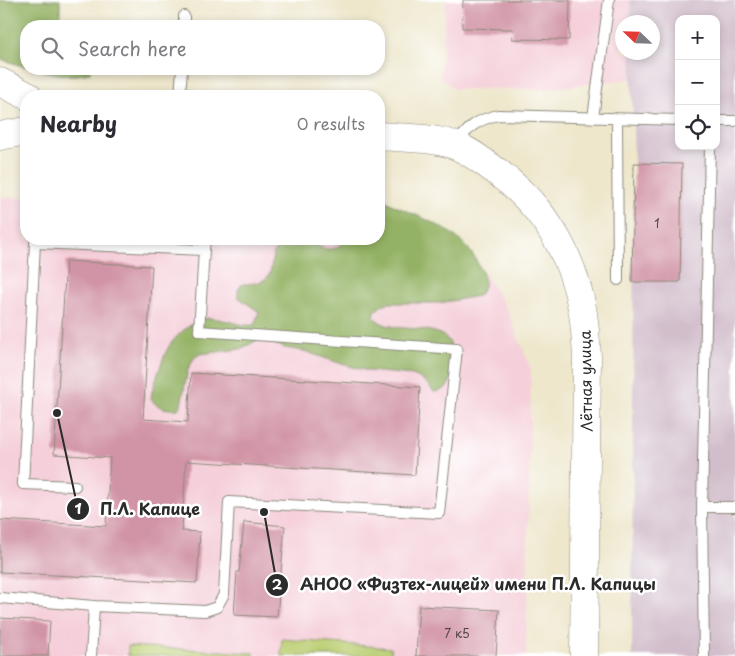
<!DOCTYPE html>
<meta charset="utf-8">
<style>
:root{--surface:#fff;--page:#f7f7f7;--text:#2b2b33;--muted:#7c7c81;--line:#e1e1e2}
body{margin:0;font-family:"Playpen Sans",sans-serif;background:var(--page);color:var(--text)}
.controls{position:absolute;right:15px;top:15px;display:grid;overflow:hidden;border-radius:10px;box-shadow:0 2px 8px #0003}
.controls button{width:45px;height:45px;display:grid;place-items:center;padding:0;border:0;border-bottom:1px solid var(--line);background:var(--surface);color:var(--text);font:25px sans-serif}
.compass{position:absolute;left:615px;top:15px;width:45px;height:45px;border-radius:50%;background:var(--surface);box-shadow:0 2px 8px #0003;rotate:293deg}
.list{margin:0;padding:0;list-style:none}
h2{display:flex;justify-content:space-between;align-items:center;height:65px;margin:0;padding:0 20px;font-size:21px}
h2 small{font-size:16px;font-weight:400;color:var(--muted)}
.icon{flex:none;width:28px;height:28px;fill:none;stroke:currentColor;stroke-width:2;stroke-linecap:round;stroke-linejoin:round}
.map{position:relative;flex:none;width:735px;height:656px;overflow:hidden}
.search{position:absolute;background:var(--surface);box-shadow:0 2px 8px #0003;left:20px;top:20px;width:365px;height:55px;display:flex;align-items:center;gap:12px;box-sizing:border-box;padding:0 18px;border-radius:20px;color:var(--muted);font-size:19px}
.panel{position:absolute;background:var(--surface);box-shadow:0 2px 8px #0003;left:20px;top:90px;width:365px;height:155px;border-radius:20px}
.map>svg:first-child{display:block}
.built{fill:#f5cfd9}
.industrial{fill:#d1bdcb;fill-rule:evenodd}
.green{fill:#bbcf73;stroke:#737d4f}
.forest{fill:#94b265;stroke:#606e48}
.building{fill:#d194a6}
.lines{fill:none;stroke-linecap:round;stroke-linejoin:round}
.lane-casing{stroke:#8c897c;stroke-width:12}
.secondary-casing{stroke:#8c897c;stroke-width:29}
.lane{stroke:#fff;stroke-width:10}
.secondary{stroke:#fff;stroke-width:28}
.labels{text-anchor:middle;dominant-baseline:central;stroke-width:5;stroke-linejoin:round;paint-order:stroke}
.number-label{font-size:12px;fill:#54454a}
.street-label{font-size:15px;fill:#2b2b2b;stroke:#fff}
.leader{fill:none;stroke:#2b2b2b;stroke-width:2}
.callout-dot{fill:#2b2b2b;stroke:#fff;stroke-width:2}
.mark-label{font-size:15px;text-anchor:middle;font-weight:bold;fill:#fff}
.callout-label{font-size:16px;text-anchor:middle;font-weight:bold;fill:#2b2b2b;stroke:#fff;stroke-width:5;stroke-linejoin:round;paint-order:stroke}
</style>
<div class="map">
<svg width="735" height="656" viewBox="0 0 735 656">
<rect width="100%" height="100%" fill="#fff"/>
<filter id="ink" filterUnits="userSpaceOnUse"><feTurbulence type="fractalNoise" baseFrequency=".02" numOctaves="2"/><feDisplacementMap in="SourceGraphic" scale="10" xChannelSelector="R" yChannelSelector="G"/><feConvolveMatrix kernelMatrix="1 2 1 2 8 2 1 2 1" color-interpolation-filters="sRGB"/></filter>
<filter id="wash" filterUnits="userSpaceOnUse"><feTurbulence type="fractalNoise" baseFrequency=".0096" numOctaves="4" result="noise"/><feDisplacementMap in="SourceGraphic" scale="20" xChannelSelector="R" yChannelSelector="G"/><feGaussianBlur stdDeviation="1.12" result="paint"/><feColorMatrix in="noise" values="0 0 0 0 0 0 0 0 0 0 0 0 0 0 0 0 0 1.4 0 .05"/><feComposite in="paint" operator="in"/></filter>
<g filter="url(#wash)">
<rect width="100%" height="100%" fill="#eee7cc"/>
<path class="built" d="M446,0H630L631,22H622V52L631,53V79L544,89H454L440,77Z
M0,197L26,198V239H379L459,247L486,275L507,310L531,369L526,656H0Z"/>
<path class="industrial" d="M630,0H735V656H632L634,163L631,53L652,52V22H631ZM679,19H716V146H679Z"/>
<path class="green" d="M282,639L391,648V656H281Z
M128,646L254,653V656H128Z"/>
<path class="forest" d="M0,0H60V16L64,25L67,26H26V67L0,59Z
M32,69H91L89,73C71,78 51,73 32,69Z
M379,190C382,193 384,200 388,202C394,206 403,209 409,212C437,224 465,236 478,264C485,278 488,283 478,296L440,303H387L381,306L375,311L374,317C379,322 384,325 391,326C408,331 447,324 452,349C454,358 452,371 450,380C449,389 441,391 434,392L425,381L413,375L368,371L342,364L304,351L285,348L265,340H258L240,349L200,354L194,358L188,369L181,405L178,409C168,410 157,408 151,399L152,392C157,378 161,361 168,348C175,336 194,319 208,318C223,318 241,327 254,325L259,312L238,297V290L242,284C289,284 258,256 285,240C304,230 321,258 340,246L342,239H379Z"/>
<g id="blocks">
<path class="building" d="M463,0H570L569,40L512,39L513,29L462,28Z
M634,163L682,164L680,282H632Z
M66,261L152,266L143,419L188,422L191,373L420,387L415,475L186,461L182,531L200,532L197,583L0,572V520L106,526L110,458L54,454Z
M244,522L285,526L277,617L234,615L237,572H239Z
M419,606L499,610L496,656H416Z
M0,618L50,621L48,656H0Z"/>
</g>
</g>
<g filter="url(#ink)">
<use href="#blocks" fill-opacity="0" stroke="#8c897c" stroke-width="1"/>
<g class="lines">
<defs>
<path id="lane" d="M184,26V16
M180,96L182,69
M593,118L609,0
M617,119L618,280
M716,121H735
M456,144C469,127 476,120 498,115L679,120
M75,486L23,484L35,243L204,250L205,239
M702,507H735
M0,598L94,606L91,656
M94,606L205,611L217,607L224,594L229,502L439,513L457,349L199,331L204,250
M704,656L702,507L710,146"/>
<path id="secondary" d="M0,82L28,96
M0,136L26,131
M379,136C403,138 430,137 454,145C469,150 483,162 496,171C543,206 571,251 582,308C585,324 586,341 587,357L584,656"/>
</defs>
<use href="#lane" class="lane-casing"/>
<use href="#secondary" class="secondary-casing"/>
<use href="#lane" class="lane"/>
<use href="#secondary" class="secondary"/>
</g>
</g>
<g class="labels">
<g class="number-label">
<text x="657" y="223">1</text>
<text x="457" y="633">7 к5</text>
</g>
<g class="street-label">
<text transform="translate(585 381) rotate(-91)">Лётная улица</text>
</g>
</g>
<path class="leader" d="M57 413L78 509M264 512L277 585"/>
<g class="callout-dot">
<circle cx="57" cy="413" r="5"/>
<circle cx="264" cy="512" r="5"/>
<circle cx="78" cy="509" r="12"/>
<circle cx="277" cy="585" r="12"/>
</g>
<g class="mark-label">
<text x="78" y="514">1</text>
<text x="277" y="590">2</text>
</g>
<g class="callout-label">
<text x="150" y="515">П.Л. Капице</text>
<text x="478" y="590">АНОО «Физтех-лицей» имени П.Л. Капицы</text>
</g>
</svg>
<div class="controls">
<button>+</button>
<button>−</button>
<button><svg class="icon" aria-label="locate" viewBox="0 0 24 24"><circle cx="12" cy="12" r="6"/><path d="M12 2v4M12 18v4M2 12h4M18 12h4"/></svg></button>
</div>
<svg class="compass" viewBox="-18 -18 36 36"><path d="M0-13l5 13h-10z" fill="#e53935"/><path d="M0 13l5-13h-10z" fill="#7c7c81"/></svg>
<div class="search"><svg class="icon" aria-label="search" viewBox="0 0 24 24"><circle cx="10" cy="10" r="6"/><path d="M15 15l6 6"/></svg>Search here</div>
<section class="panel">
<h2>Nearby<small>0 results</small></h2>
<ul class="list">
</ul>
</section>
</div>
